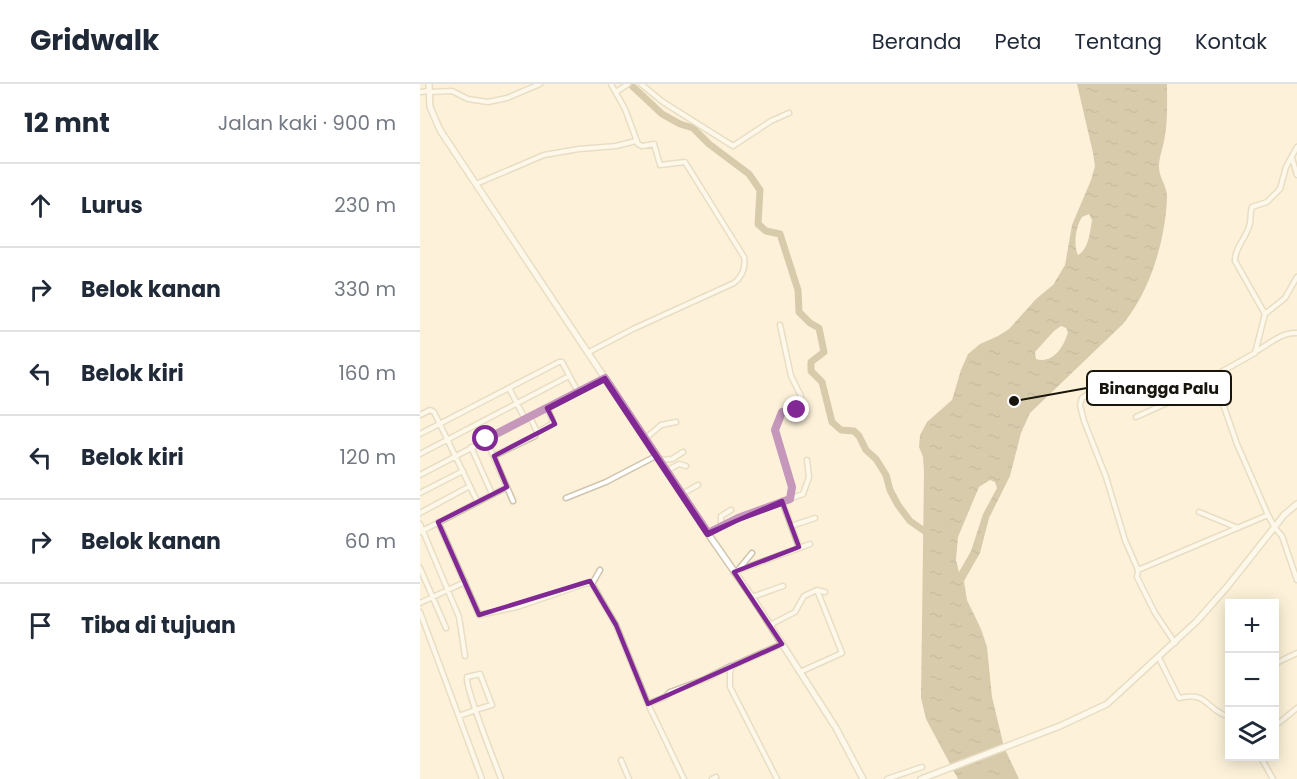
<!DOCTYPE html>
<html lang="id">
<meta charset="utf-8">
<style>
:root{--surface:#fff;--page:#f2f2f3;--text:#1f2937;--muted:#747a83;--line:#e0e1e3}
body{margin:0;font-family:Poppins,sans-serif;background:var(--page);color:var(--text)}
.controls{position:absolute;right:18px;bottom:18px;display:grid;overflow:hidden;border-radius:0px;box-shadow:0 3px 15px #0003}
.controls button{width:54px;height:54px;display:grid;place-items:center;padding:0;border:0;border-bottom:2px solid var(--line);background:var(--surface);color:var(--text);font:30px sans-serif}
.stop{position:absolute;width:18px;height:18px;margin:-14px;border:4px solid #812895;border-radius:50%;background:#fff}
.stop.end{background:#812895;border-color:#fff;box-shadow:0 2px 6px #0008}
.list{margin:0;padding:0;list-style:none}
h2{display:flex;justify-content:space-between;align-items:center;height:78px;margin:0;padding:0 24px;font-size:26px}
h2 small{font-size:20px;font-weight:400;color:var(--muted)}
.list li{display:grid;grid-template-columns:39px 1fr auto;gap:18px;align-items:center;box-sizing:border-box;height:84px;padding:0 24px;border-top:2px solid var(--line)}
.list b{display:block;font-size:22px;white-space:nowrap}
.list em{font-size:20px;font-style:normal;color:var(--muted)}
.icon{flex:none;width:33px;height:33px;fill:none;stroke:currentColor;stroke-width:2;stroke-linecap:round;stroke-linejoin:round}
.map{position:relative;flex:none;width:877px;height:695px;overflow:hidden}
header{display:flex;align-items:center;gap:36px;box-sizing:border-box;height:84px;padding:0 30px;background:var(--surface);border-bottom:2px solid var(--line)}
header strong{font-size:28px}
nav{display:flex;gap:33px;margin-inline-start:auto;font-size:21px}
main{display:flex}
aside{flex:1;background:var(--surface)}
.map>svg:first-child{display:block}
.water{fill:url(#water-ripples);fill-rule:evenodd}
.lines{fill:none;stroke-linecap:round;stroke-linejoin:round}
.river{stroke:#ac9c77;stroke-width:7}
.street-casing{stroke:#cfc5ac;stroke-width:7}
.secondary-casing{stroke:#cfc5ac;stroke-width:8}
.street{stroke:#fff;stroke-width:4}
.secondary{stroke:#fff;stroke-width:5}
.route{stroke:#812895;stroke-width:8}
.marked{fill:none;stroke:#812895;stroke-width:4.5;stroke-linejoin:round}
.leader{fill:none;stroke:#18150c;stroke-width:2}
.callout-dot{fill:#18150c;stroke:#fff;stroke-width:2}
.callout{fill:#fff;stroke:#18150c;stroke-width:2}
.callout-label{font-size:16px;text-anchor:middle;font-weight:bold;fill:#18150c}
</style>
<header>
<strong>Gridwalk</strong>
<nav><a>Beranda</a><a>Peta</a><a>Tentang</a><a>Kontak</a></nav>
</header>
<main>
<aside>
<h2>12 mnt<small>Jalan kaki · 900 m</small></h2>
<ul class="list">
<li><svg class="icon" aria-label="ahead" viewBox="0 0 24 24"><path d="M12 20V5M6 11l6-6 6 6"/></svg><div><b>Lurus</b></div><em>230 m</em></li>
<li><svg class="icon" aria-label="right" viewBox="0 0 24 24"><path d="M7 20v-9h11M14 6l5 5-5 5"/></svg><div><b>Belok kanan</b></div><em>330 m</em></li>
<li><svg class="icon" aria-label="left" viewBox="0 0 24 24"><path d="M17 20v-9H6M10 6l-5 5 5 5"/></svg><div><b>Belok kiri</b></div><em>160 m</em></li>
<li><svg class="icon" aria-label="left" viewBox="0 0 24 24"><path d="M17 20v-9H6M10 6l-5 5 5 5"/></svg><div><b>Belok kiri</b></div><em>120 m</em></li>
<li><svg class="icon" aria-label="right" viewBox="0 0 24 24"><path d="M7 20v-9h11M14 6l5 5-5 5"/></svg><div><b>Belok kanan</b></div><em>60 m</em></li>
<li><svg class="icon" aria-label="arrive" viewBox="0 0 24 24"><path d="M6 21V4h12l-3 4 3 4H6"/></svg><div><b>Tiba di tujuan</b></div></li>
</ul>
</aside>
<div class="map">
<svg width="877" height="695" viewBox="0 0 877 695">
<defs>
<pattern id="water-ripples" width="26" height="14" patternUnits="userSpaceOnUse" patternTransform="scale(1.5)"><rect width="26" height="14" fill="#ac9c77"/><path d="M2 4q2-2 4 0t4 0M15 11q2-2 4 0t4 0" fill="none" stroke="#8b7e60"/></pattern>
</defs>
<rect width="100%" height="100%" fill="#fdf2d9"/>
<path class="water" d="M657,0H747C747,17 748,35 745,51C744,62 739,72 739,83C739,94 748,103 747,115C745,158 730,207 703,240L610,329L601,349L590,392L569,434L560,469L544,497L547,516L561,545L567,563L572,613L584,663L599,695H538L506,635L501,614L504,388L503,373L499,363L500,351L507,338L532,316L541,286L548,270L560,260L578,252L589,245L616,215L633,201L645,181L652,141L671,96L675,82L673,69ZM669,130L672,136C670,147 669,165 658,171C653,161 656,142 662,133ZM641,242L646,244L648,248C644,263 633,280 616,275L615,268L634,247ZM570,396L575,398L577,404L563,430L551,467L539,488L536,476L538,453L559,403Z"/>
<g class="lines">
<path class="river" d="M210,0L242,30L260,40L273,44L289,60L329,90L340,106L338,140L346,147L360,150L378,206L379,228L390,239L399,244L404,268L391,278V287L402,298L412,338L421,346L434,347L439,352L446,366L456,375L466,391L470,406L478,421L490,437L510,451"/>
<defs>
<path id="street" d="M221,0L243,18L313,62L351,37L369,29
M0,8L9,7
M10,8L32,7L48,15L68,18L87,14L120,0
M196,8L208,0
M877,63L866,83L860,105L847,118L832,123C830,129 831,133 830,139C828,152 814,164 815,177L845,230L835,269L801,288L796,297L797,303L817,360L848,431L855,444L862,452L877,496
M872,74L877,91
M56,100L124,71L159,65L196,62L216,57
M845,230L865,214L877,193
M360,241L371,292L381,312L379,324L362,328L356,341L355,346L372,403L370,415
M169,268L213,245L314,199C322,193 326,183 324,173L265,78L240,81L234,60L222,62L218,60L205,25L191,0
M835,268C848,261 861,248 877,249
M89,304L105,335
M683,309H670L662,314L660,321L664,337L686,393L705,456L718,486L717,493L735,529L755,559
M0,331L10,326L14,328L57,417
M716,333L796,297
M117,348L132,340V335L127,324
M0,350L139,278H142L158,308
M226,354L241,341L256,338
M66,355L93,417
M51,363L72,410
M0,370L149,292
M74,372L115,352L117,348L110,333
M241,376L252,375L263,368
M248,386L259,380L266,382
M0,391L185,294
M0,409L43,387
M262,410L278,401
M146,414L186,398L236,372
M362,417L379,463
M779,428L818,444
M0,429L50,402
M18,438L59,531L97,523L167,499L172,500
M0,440L39,533L45,572
M301,442V432L311,426
M371,442L395,434
M0,448L87,403
M288,449L318,434L383,410L389,393L387,376
M0,484L26,544
M318,486L332,469
M718,486L848,431
M314,488L390,460
M172,500L196,541L228,620L264,695
M172,500L180,486
M332,513L363,502
M0,519L45,498
M0,528L62,695
M350,541L375,528L384,512L397,506L405,508
M739,574L759,614C790,607 784,626 810,633
M856,579L877,569
M380,588L422,569L397,506
M228,620L245,613L250,608L285,595L311,582
M39,632C50,628 61,624 72,621L60,590L47,593C45,605 75,678 81,695
M854,641L860,638L877,624
M840,672L853,695
M201,676L209,695
M292,695L296,693
M357,695L310,603V588L312,582L362,560
M467,695L502,683"/>
<path id="secondary" d="M9,0L10,23L20,46L291,454L332,513L416,644L443,695
M501,695L640,642L687,620L777,537L807,503L864,431L877,420"/>
</defs>
<use href="#street" class="street-casing"/>
<use href="#secondary" class="secondary-casing"/>
<use href="#street" class="street"/>
<use href="#secondary" class="secondary"/>
</g>
<g class="lines">
<path class="route" d="M66,355L185,294L288,449L318,434L370,415L372,403L355,346L362,328L377,326"/>
</g>
<path d="M0 0H877V695H0ZM185,294L288,449L362,417L379,463L314,488L362,560L228,620L196,541L170,497L59,531L18,438L87,403L74,372L135,340L127,324Z" fill="#fdf2d9" fill-opacity=".55" fill-rule="evenodd"/>
<path class="marked" d="M185,294L288,449L362,417L379,463L314,488L362,560L228,620L196,541L170,497L59,531L18,438L87,403L74,372L135,340L127,324Z"/>
<path class="leader" d="M594 317L667 304"/>
<circle class="callout-dot" cx="594" cy="317" r="6"/>
<rect class="callout" x="667" y="287" width="144" height="34" rx="6"/>
<g class="callout-label">
<text x="739" y="310">Binangga Palu</text>
</g>
</svg>
<div class="controls">
<button>+</button>
<button>−</button>
<button><svg class="icon" aria-label="layers" viewBox="0 0 24 24"><path d="M12 4l9 5-9 5-9-5zM3 14l9 5 9-5"/></svg></button>
</div>
<div class="stop" style="left:66px;top:355px"></div>
<div class="stop end" style="left:377px;top:326px"></div>
</div>
</main>
